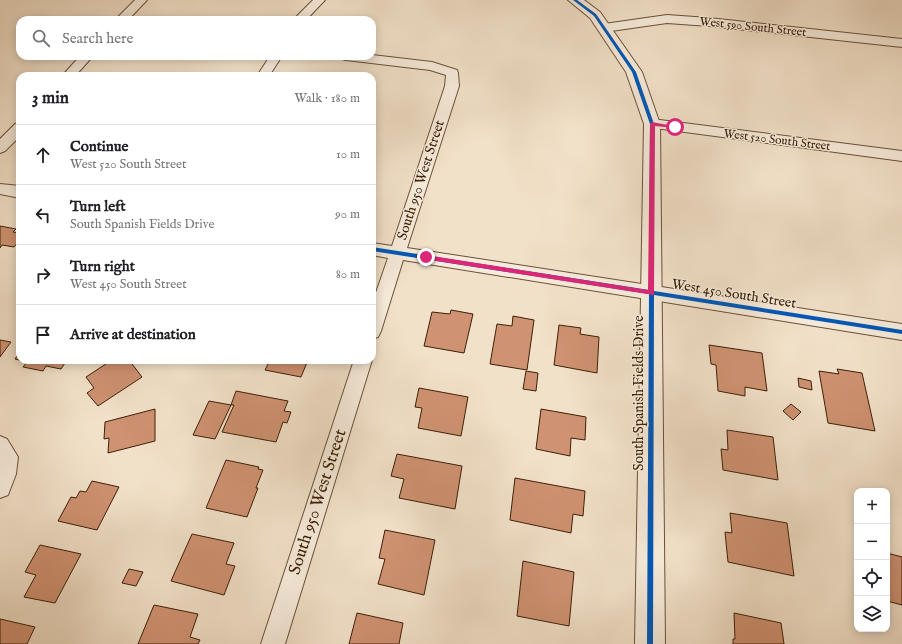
<!DOCTYPE html>
<meta charset="utf-8">
<style>
:root{--surface:#fff;--page:#f6f6f6;--text:#202124;--muted:#757577;--line:#e0e0e0}
body{margin:0;font-family:"IM FELL English",serif;background:var(--page);color:var(--text)}
.controls{position:absolute;right:12px;bottom:12px;display:grid;overflow:hidden;border-radius:8px;box-shadow:0 2px 10px #0003}
.controls button{width:36px;height:36px;display:grid;place-items:center;padding:0;border:0;border-bottom:1px solid var(--line);background:var(--surface);color:var(--text);font:20px sans-serif}
.stop{position:absolute;width:12px;height:12px;margin:-9px;border:3px solid #db2777;border-radius:50%;background:#fff}
.stop.end{background:#db2777;border-color:#fff;box-shadow:0 1px 4px #0008}
.list{margin:0;padding:0;list-style:none}
h2{display:flex;justify-content:space-between;align-items:center;height:52px;margin:0;padding:0 16px;font-size:17px}
h2 small{font-size:13px;font-weight:400;color:var(--muted)}
.list li{display:grid;grid-template-columns:26px 1fr auto;gap:12px;align-items:center;box-sizing:border-box;height:60px;padding:0 16px;border-top:1px solid var(--line)}
.list b{display:block;font-size:15px;white-space:nowrap}
.list p{margin:0;font-size:13px;white-space:nowrap;color:var(--muted)}
.list em{font-size:13px;font-style:normal;color:var(--muted)}
.icon{flex:none;width:22px;height:22px;fill:none;stroke:currentColor;stroke-width:2;stroke-linecap:round;stroke-linejoin:round}
.map{position:relative;flex:none;width:902px;height:644px;overflow:hidden}
.search{position:absolute;background:var(--surface);box-shadow:0 2px 10px #0003;left:16px;top:16px;width:360px;height:44px;display:flex;align-items:center;gap:10px;box-sizing:border-box;padding:0 14px;border-radius:12px;color:var(--muted);font-size:15px}
.panel{position:absolute;background:var(--surface);box-shadow:0 2px 10px #0003;left:16px;top:72px;width:360px;height:292px;border-radius:12px}
.map>svg:first-child{display:block}
.building{fill:#cf9272;stroke:#3c2008}
.lines{fill:none;stroke-linecap:round;stroke-linejoin:round}
.minor-casing{stroke:#6a5038;stroke-width:2}
.tertiary-casing{stroke:#6a5038;stroke-width:2}
.minor{fill:#f7ecdc;fill-rule:evenodd}
.tertiary{fill:#f7ecdc;fill-rule:evenodd}
.cycleway-casing{stroke:#f7ecdc;stroke-width:3}
.cycleway{fill:#0057b8;fill-rule:evenodd}
.route{fill:#db2777}
.labels{text-anchor:middle;dominant-baseline:central;stroke-width:3;stroke-linejoin:round;paint-order:stroke}
.far-street-label{font-size:12px;fill:#3c2008;stroke:#f7ecdc}
.street-label{font-size:14px;fill:#3c2008;stroke:#f7ecdc}
.near-street-label{font-size:17px;fill:#3c2008;stroke:#f7ecdc}
</style>
<div class="map">
<svg width="902" height="644" viewBox="0 0 902 644">
<rect width="100%" height="100%" fill="#f2e1c9"/>
<filter id="stains"><feTurbulence type="fractalNoise" baseFrequency=".005" numOctaves="4"/><feColorMatrix values="0 0 0 0 .2 0 0 0 0 .09 0 0 0 0 .02 0 0 0 .5 -.17"/></filter>
<radialGradient id="worn" r=".72"><stop offset=".6" stop-color="#630" stop-opacity="0"/><stop offset="1" stop-color="#630" stop-opacity=".3"/></radialGradient>
<path class="building" d="M0,226L16,229L13,232L20,233V240L14,247L2,245L0,248Z
M451,310L473,314L464,353L424,346L432,312L450,314Z
M513,316L534,320L527,370L490,364L497,324L512,326Z
M559,325L581,328L580,334L599,337L597,373L554,365Z
M0,340L11,342L0,357Z
M709,345L762,353L767,391L745,387V396L718,391L716,365L711,364Z
M20,352V360H67L61,369L46,366L43,371L23,367L27,362L15,359Z
M112,360H129L142,377L98,406L87,393L94,388L86,377Z
M270,360H308L301,377L265,370Z
M837,369L862,373L875,431L828,423L819,371L839,374Z
M526,371L538,373L536,391L523,389Z
M798,378L811,381L812,390L799,387Z
M419,388L468,397L461,436L418,428L422,408L415,407Z
M236,391L288,401L284,411L291,412L287,423L283,422L276,442L222,432L234,405H231Z
M209,401L231,405L215,439L193,435Z
M791,404L801,412L793,420L783,411Z
M155,409V441L108,453L109,438L104,439L105,422Z
M541,409L586,417L585,440L571,438L570,456L536,449Z
M727,430L773,437L778,480L723,470L721,449L728,450Z
M397,454L462,466L455,509L399,498L404,479L391,476Z
M226,460L259,467L258,469L263,470L256,488H258L247,517L206,508Z
M515,478L585,491L583,516L573,514L571,533L510,520Z
M92,481L119,487L97,530L58,521L71,497L76,498L80,491L86,492Z
M730,513L787,523L794,576L728,562L725,532L732,533Z
M385,530L435,540L424,595L378,584L385,559L379,558Z
M192,534L234,543L226,564L235,566L224,595L171,581Z
M40,545L81,554L55,603L24,597L36,575L25,572Z
M887,553L902,557V605L887,601Z
M523,561L574,572L569,626L517,616Z
M129,569L143,572L136,586L122,583Z
M154,605L198,614L190,637L200,640L198,644H138Z
M357,613L403,623L399,644H349Z
M734,613L781,623L784,644H733V639H735Z
M0,619L35,627L27,644H0Z"/>
<g class="lines">
<defs>
<path id="minor" d="M135,0H147L128,20H115Z
M313,0H325L306,20H293Z
M667,15L709,18L902,39V47L709,26L667,23L604,32L600,31L598,28L600,25L604,24Z
M372,55L432,62L457,70L458,73L459,86L407,248L902,324V340L403,260L381,331L378,337L372,339V304L388,258L372,255V243L392,246L445,86L446,75L430,70L346,60L342,59L340,56Z
M80,56H93L75,76H62Z
M270,56H282L269,76H257Z
M652,119L902,151V161L647,127L645,124L647,121Z
M20,122V136L5,151L0,153V139L15,124Z
M0,184L20,186V198L0,194Z
M372,359V360L285,644H261L354,360Z
M0,436L7,439L18,457L16,474L8,495L0,498Z"/>
<path id="tertiary" d="M568,0H584L600,12L642,72L660,124L665,644H635L644,124L626,72L590,18Z"/>
</defs>
<use href="#minor" class="minor-casing"/>
<use href="#tertiary" class="tertiary-casing"/>
<use href="#minor" class="minor"/>
<use href="#tertiary" class="tertiary"/>
<defs>
<path id="cycleway" d="M573,0H577L596,14L636,72L654,124V291L902,330V334L654,295L653,644H647L649,294L372,251V247L649,290L650,124L632,72L594,16Z"/>
</defs>
<use href="#cycleway" class="cycleway-casing"/>
<use href="#cycleway" class="cycleway"/>
</g>
<path class="route" d="M652,122L678,127L675,128L655,126L654,295L424,259L423,257L426,255L648,290L650,124Z"/>
<g class="labels">
<g class="far-street-label">
<text transform="translate(753 27) rotate(6)">West 590 South Street</text>
<text transform="translate(777 140) rotate(7)">West 520 South Street</text>
</g>
<g class="street-label">
<text transform="translate(421 180) rotate(-72)">South 950 West Street</text>
<text transform="translate(734 294) rotate(9)">West 450 South Street</text>
<text transform="translate(639 393) rotate(-90)">South Spanish Fields Drive</text>
</g>
<g class="near-street-label">
<text transform="translate(318 502) rotate(-72)">South 950 West Street</text>
</g>
</g>
<rect width="100%" height="100%" filter="url(#stains)"/>
<rect width="100%" height="100%" fill="url(#worn)"/>
</svg>
<div class="controls">
<button>+</button>
<button>−</button>
<button><svg class="icon" aria-label="locate" viewBox="0 0 24 24"><circle cx="12" cy="12" r="6"/><path d="M12 2v4M12 18v4M2 12h4M18 12h4"/></svg></button>
<button><svg class="icon" aria-label="layers" viewBox="0 0 24 24"><path d="M12 4l9 5-9 5-9-5zM3 14l9 5 9-5"/></svg></button>
</div>
<div class="stop" style="left:675px;top:127px"></div>
<div class="stop end" style="left:426px;top:257px"></div>
<div class="search"><svg class="icon" aria-label="search" viewBox="0 0 24 24"><circle cx="10" cy="10" r="6"/><path d="M15 15l6 6"/></svg>Search here</div>
<section class="panel">
<h2>3 min<small>Walk · 180 m</small></h2>
<ul class="list">
<li><svg class="icon" aria-label="ahead" viewBox="0 0 24 24"><path d="M12 20V5M6 11l6-6 6 6"/></svg><div><b>Continue</b><p>West 520 South Street</p></div><em>10 m</em></li>
<li><svg class="icon" aria-label="left" viewBox="0 0 24 24"><path d="M17 20v-9H6M10 6l-5 5 5 5"/></svg><div><b>Turn left</b><p>South Spanish Fields Drive</p></div><em>90 m</em></li>
<li><svg class="icon" aria-label="right" viewBox="0 0 24 24"><path d="M7 20v-9h11M14 6l5 5-5 5"/></svg><div><b>Turn right</b><p>West 450 South Street</p></div><em>80 m</em></li>
<li><svg class="icon" aria-label="arrive" viewBox="0 0 24 24"><path d="M6 21V4h12l-3 4 3 4H6"/></svg><div><b>Arrive at destination</b></div></li>
</ul>
</section>
</div>
